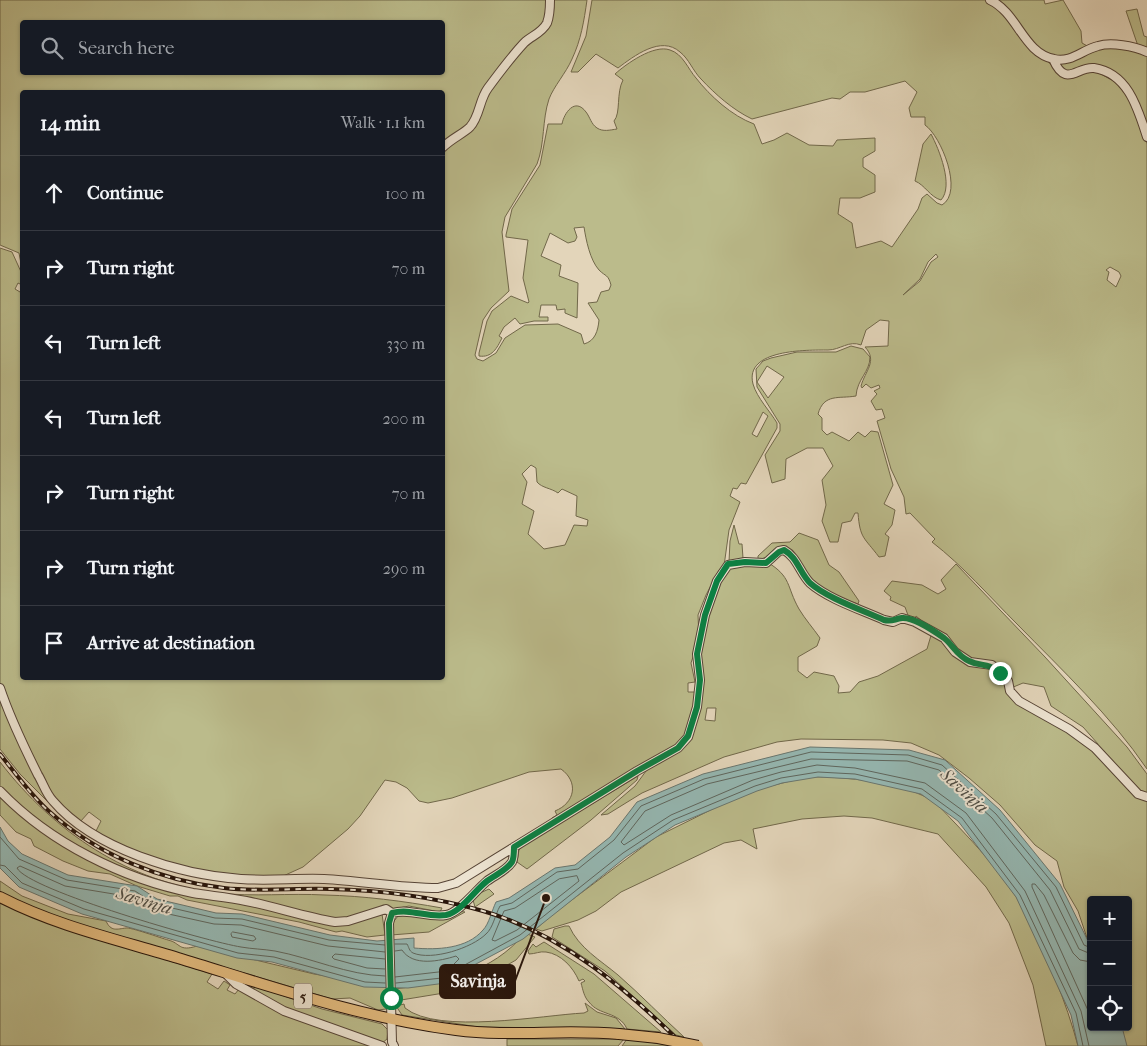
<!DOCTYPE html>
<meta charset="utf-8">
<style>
:root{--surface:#171b24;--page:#242831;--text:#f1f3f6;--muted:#9ea1a6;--line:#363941}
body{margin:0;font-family:"IM FELL French Canon",serif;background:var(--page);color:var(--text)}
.controls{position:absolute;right:15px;bottom:15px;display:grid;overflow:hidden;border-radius:5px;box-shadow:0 1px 4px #0004}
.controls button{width:45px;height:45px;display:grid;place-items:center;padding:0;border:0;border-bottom:1px solid var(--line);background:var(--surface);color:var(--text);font:25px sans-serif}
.stop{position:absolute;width:15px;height:15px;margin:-11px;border:4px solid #0b8043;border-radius:50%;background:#fff}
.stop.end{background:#0b8043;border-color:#fff;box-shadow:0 1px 5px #0008}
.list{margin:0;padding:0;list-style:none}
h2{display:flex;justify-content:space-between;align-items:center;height:65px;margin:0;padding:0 20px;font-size:21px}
h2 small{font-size:16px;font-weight:400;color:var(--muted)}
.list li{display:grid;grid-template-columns:32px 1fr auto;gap:15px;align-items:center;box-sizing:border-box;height:75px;padding:0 20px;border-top:1px solid var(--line)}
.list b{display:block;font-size:19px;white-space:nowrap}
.list em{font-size:16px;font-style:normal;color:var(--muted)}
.icon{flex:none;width:28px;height:28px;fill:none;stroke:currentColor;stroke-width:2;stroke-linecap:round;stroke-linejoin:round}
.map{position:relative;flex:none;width:1147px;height:1046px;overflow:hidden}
.search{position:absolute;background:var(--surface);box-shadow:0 1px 4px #0004;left:20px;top:20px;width:425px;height:55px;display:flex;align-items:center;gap:12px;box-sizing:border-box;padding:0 18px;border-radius:5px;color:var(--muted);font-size:19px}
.panel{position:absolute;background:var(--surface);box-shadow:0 1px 4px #0004;left:20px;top:90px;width:425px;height:590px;border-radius:5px}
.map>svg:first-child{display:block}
.green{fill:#bbbb8b;stroke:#71684a;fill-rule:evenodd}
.water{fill:#95b8b3;stroke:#69766f}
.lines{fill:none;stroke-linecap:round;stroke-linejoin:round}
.shore{stroke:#5e665e;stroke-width:1}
.minor-casing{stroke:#564436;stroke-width:10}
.major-casing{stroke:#27140a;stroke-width:12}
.minor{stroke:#ede4d2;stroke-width:8}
.major{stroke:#e2ba7d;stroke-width:10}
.rail-casing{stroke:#27140a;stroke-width:4}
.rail{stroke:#ede4d2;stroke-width:2;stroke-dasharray:5.5;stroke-linecap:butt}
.major-bridge-casing{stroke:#27140a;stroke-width:12;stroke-linecap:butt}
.major-bridge{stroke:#e2ba7d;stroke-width:10}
.route{stroke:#0b8043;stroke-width:6}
.labels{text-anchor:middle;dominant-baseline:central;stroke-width:4;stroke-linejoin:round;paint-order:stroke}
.shield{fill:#ede4d2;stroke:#625246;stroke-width:1}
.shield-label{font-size:15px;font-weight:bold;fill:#27140a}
.water-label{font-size:18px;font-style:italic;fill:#4e4d45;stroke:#ede4d2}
.leader{fill:none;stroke:#27140a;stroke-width:2}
.callout-dot{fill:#27140a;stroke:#ede4d2;stroke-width:2}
.callout{fill:#27140a;stroke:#27140a;stroke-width:2}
.callout-label{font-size:18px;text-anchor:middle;font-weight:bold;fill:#fff}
</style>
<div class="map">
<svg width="1147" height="1046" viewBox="0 0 1147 1046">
<rect width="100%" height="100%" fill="#e3d5ba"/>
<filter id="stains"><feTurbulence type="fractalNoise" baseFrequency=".004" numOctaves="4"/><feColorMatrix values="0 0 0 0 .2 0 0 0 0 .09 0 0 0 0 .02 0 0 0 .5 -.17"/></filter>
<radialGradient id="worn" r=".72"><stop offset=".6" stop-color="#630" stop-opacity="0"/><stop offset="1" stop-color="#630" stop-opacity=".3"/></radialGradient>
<path class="green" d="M0,0H587C584,21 581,40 572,59C566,73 554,86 549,99C542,120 545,143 537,164L505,217L502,232L509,291L491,308L483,320L475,355L477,359L483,361L496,353L505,338L525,325L558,324L581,334L584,344C595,341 598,331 599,320L588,303L597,302L601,292L609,290L611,285C608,274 606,277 599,270C590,260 586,240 584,227L574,228L577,237L575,241L568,243L550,233L541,256L561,265L559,276L578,283L577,318L565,313V309L557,310L556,305H541L539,317H548V321H534L520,324L515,318L504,327L499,336L502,338C497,348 492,358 479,356V353L487,321L492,311L511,296L528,303L529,302L523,278L528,240L506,237V235L512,209L540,165L548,124H562C564,113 575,97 586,112C590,117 591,124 597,128C603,132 610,130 617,129L614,121C621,113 616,93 623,80L615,74C626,64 654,44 670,50C683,54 688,69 696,78C710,96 732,116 754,124L762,144L774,140L787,133L809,145L833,146L837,140L875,138V151L863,158V167L875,175V192L860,198H840L838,214L852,223L856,248L881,241L892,247L918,209L922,198L927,194L937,203L942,205C964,192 941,136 925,125V117H911L909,108L917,92L905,81L865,92H850L840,99L832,98L752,119C733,110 715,94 701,79C693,71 689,59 680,52C661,35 634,56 618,68L596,54L578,72H571L586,36L592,0H985L1000,8L1044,58L1064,77L1073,78L1088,71L1097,72L1123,86L1138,114L1147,144V769C1111,716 1062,670 1017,624C989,596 963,566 932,542L935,539L910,513L906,514L904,497L891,469L877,421L885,418L882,409L876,410L871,401L877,394L874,391L880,388L879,385L871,388L866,384L862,388L861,386C865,371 878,361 865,347L888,346L889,321L880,320L866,330L861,345C849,340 840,350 828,350C807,350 744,349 753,384C757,398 770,411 777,423V428L746,484L741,483L737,489L733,488L730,496L740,502L729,530L724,566L719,570L706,595L698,615L699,638L691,663L695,682L688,683V692H696C696,710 690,729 679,744L553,820L552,818L557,815L555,811C575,803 579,782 561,769L529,772L452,798L428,803L419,801L407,788L396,782L385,780L360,816L348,829L303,867L281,877H242L162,863L113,843L96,831L101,821L89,812L80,822L57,805L12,718L0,683V248L12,252L22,274V285L18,283L15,289L20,292L22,288V678H442V92H22V269L19,253L0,245ZM22,22H442V72H22ZM936,254L938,257L931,262L920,281L903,295L920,279L928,262ZM1110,267L1119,272L1121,276L1116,287L1107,280L1109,272L1106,270ZM763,412L768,416L757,437L752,434ZM531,465L536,468L537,482C542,488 551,488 558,493L562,489L577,496L576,516L588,520L587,526L574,525L565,545L544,549L528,534L534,511L522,504L527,482L522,474Z
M996,0H1044L1045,4L1063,0L1081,31L1082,43L1089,47L1063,58C1053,55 1041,53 1034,46C1020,32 1015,9 996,0Z
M1137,9L1144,36L1147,37V49L1138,46L1126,11Z
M1103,47H1122L1147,54V129L1141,109L1126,81L1097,66L1066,72L1058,62L1065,63Z
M931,134C939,149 954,186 941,200C930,197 925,185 915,181L923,144Z
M851,346L863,349L870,357C870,372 857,379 856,396C839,399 824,393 818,414L822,418V430L827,435L832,432L849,441L858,432L865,437L871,431L878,432L893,485L884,504L895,510L892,525L885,534L889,537L885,556L879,557C864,537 860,539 858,513H855L851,521L842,523L838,542H830L822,521L826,505L822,480L833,466L823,448H807L786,459L785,479L772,483L765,455L780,431V424L757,387L756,369L763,361L771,358L797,352H836ZM767,366L784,377L768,398L757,382Z
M734,525L739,544H742L743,558L729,562L730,541Z
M799,533L818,540L829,565L839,572L859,601L858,604L832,595L814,583L789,550L758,560V556L772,543L790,542Z
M767,562C792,577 786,586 799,609C805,619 813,628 820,638L817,646L798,657V671L807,678L814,672L834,676L839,686L838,693L850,692L859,682L878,676L927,649L932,632L959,656L992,669L1000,676L1009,694L1080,739L1147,799V1046H1123L1121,1027H1128V900H1091V950L1078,911L1064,887L1057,861L1035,845L1000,805L969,778L939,755L911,743L883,740L801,739L777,742L724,757L642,793L608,814L601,815L635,786L649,767L681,748L695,724L697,671L706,606L729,568ZM707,708H716L715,721L705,720Z
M956,564L1045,657L1127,747L1147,774V794C1127,786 1114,760 1097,746L1098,744L1083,727L1051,706L1044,687L1023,683L1011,688L1003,672L964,656L916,616L915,619L909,618L905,607L890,600L891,597L884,591L892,581L922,585L938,594L946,589L941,580Z
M0,690L50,800L58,812L20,774L0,749Z
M0,762C55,833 128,882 218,893C254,897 289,893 325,895C364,896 403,901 442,908L440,912L409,906L394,909L383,905L361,917L333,919L198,893L135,874L62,840L6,795L0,787Z
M638,776L637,780L591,820L527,869L517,862L519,850L524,845Z
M806,777C843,776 906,782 936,803C967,836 1003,871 1025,912C1045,950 1067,1004 1078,1046H1046L1033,985L1009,923L986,887L938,834L872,818L844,816L802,819L753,829L757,849L741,840L724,843L621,892L596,911L578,920L542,931L536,929L549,917L656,837L747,792Z
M0,793L16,809L122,873L320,921L382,914L385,935L367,937L342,931L336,932L299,922L187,900L178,896H170L137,886L110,874L88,871L63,861L34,846L31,839L16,832L0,815Z
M0,881L22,896L68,914L106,921C111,932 117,929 126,928C130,927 161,938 168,940C181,943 178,952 197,946L314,974L387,986L386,1009L378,1010L350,998L332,999L48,915L0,892Z
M489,889L494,894L475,907L473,900L480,893Z
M0,903L42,921L212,974L207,982L218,989L224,981L230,985L227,990L235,994L239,989L373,1046H0Z
M457,911L465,912L429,932L391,935V925L398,916Z
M565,926H569C579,948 600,960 618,975C641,995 662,1017 684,1037L676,1035L605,971L552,937L554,929Z
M525,933L535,937L516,960L481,980L444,993L395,1001L394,989C444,983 492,973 525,933Z
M544,942L594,974L661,1032L627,1029C619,1011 599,1016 589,1002C584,997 583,990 581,983L585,981L583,979L579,981C573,967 561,954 546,952C540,951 535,954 529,954L528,951L533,944L536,947Z
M240,981L322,1009L382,1024L388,1030L387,1039L381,1044L285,1010L265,996L245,987Z
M585,1003L597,1012L616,1018L625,1029L478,1027L402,1015L396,1006L404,1004L405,1008C438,1035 543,1015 584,1013L588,1011Z
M507,1039H624L618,1046H507Z
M627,1039L677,1046H622Z"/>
<path class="water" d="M810,747L909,750L945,760L1000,810L1060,884L1091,947V1027H1122L1127,1046H1078L1071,1015L1016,897L958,821L921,794L855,779L818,777L782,783L757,791L675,825L626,857L523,939L461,972L453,982L408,988L364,987L272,962L237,958L82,914L19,887L0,868V827L8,841L22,854L68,875L137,886L157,899L216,913L242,914L330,935L377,941L414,938V948C437,950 467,949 483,930C489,924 492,910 496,902L509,898L555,868L575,865L610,837L637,802L703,774Z"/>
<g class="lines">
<path class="shore" d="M0,837L19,859L67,880L135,891L155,904L215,918L242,919L329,940L385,945
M0,865L5,866L22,883L84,909L238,953L274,957L365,982L385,983
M577,876L579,881L517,930L495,941L492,940L504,911L515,908L559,879Z
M233,932L254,936L256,939L253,941L232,937L231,934Z
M395,944H407C409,947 409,951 413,953C432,961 472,948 486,934C493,928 495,915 500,906L512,903L557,872L578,869L614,840L641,806L704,779L811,752L908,755L942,765L996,814L1056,887L1084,945L1091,948
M395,951L402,950C413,967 440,961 456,956L459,959L447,971L395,977
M385,952L328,946L241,925L214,924L155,911L132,897L65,886L20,866L17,868C28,890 209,942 241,947C252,949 263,949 275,951C312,958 347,975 385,976
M385,959L335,954L332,957L334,959L367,968L385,969
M1091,962L1080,960L1073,953L1044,895L1035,884H1032V887L1091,1017
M396,983L451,977L459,968L520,935L623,853L673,820L755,786L781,778L818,772L855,774L922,789L962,818L1020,895L1076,1013L1083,1046
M1089,1046L1081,1011L1025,891L966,813L925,783L855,768L817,765L781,772L753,780L671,815L624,845L621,842L645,811L707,784L811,759L907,761L939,770L992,818L1050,890L1079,949L1091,954"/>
<defs>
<path id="minor" d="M990,0C1018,13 1023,53 1054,59C1071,63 1082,50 1098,46C1111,42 1134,46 1147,52
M1053,59C1066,89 1077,66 1094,68C1128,73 1138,109 1147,137
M442,148C452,138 463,134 470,127C480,116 479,100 488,88C499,73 511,57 524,43C531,36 542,33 547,23C550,15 550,8 550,0
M0,688C10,718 24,747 38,775C43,783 46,794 53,801C94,849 181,875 241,879C269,881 297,878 324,879C362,881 400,888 438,888L456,883L637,771L678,748L688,737L697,707L700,680L697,654L705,615L717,581L728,565L745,562L766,563L779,551L784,550C797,557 800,573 810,583C828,599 862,610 884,620L893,622L902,618L915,622L944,638L955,652L970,662L992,665L1008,681L1010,691L1019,701L1069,729L1095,748L1138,794L1147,797
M0,791C50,843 123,879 193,893C211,896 228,897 246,901C276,907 305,917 335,922L348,921L386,909L392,913C411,908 427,918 446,915C459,913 476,890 487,881C495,875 506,871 512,862C514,858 514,851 514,847
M392,913L389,923L392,1042L394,1046
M226,974L236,984L284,1011L382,1046"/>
<path id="major" d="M0,897C56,926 119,940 178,958C270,986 361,1018 456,1030C510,1037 565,1029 619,1034"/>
</defs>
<use href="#minor" class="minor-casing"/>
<use href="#major" class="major-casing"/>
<use href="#minor" class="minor"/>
<use href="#major" class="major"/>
<defs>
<path id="rail" d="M0,754C16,774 32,797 51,813C98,855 162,881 224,888C258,892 294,888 329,889C379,890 434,897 483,911C562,934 627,989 684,1046"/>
</defs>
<use href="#rail" class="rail-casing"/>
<use href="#rail" class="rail"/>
<defs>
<path id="major-bridge" d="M619,1034L658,1038L698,1046"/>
</defs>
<use href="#major-bridge" class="major-bridge-casing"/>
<use href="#major-bridge" class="major-bridge"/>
</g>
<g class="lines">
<path class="route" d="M391,998L389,923L392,913C411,908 427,918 446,915C461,912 475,890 487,881C495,875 506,871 512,862C514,858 514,852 514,847L637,771L678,748L688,736L697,707L700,680L697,654L705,615L717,581L728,564L745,562L766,563L779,552L784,550C797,557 800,573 810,583C827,598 862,610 884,620C892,622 894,619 902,618C914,617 934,631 944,638C953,645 957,656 969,661C981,667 988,662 1000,673"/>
</g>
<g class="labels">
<rect class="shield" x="294" y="983.5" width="18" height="25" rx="4"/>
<g class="shield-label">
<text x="303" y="996">5</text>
</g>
<g class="water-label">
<text transform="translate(964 791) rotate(42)">Savinja</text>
<text transform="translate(144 901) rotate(17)">Savinja</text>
</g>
</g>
<path class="leader" d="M546 898L515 981"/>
<circle class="callout-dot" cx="546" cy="898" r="5"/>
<rect class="callout" x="440" y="965" width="75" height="33" rx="5"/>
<g class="callout-label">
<text x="478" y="987">Savinja</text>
</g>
<rect width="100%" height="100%" filter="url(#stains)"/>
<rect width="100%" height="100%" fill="url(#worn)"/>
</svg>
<div class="controls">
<button>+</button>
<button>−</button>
<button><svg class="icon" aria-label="locate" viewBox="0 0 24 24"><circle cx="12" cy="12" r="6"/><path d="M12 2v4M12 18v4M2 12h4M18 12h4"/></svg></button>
</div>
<div class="stop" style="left:391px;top:998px"></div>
<div class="stop end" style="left:1000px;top:673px"></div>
<div class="search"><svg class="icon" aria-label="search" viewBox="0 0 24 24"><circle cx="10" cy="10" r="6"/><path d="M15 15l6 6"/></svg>Search here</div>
<section class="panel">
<h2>14 min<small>Walk · 1.1 km</small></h2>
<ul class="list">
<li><svg class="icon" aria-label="ahead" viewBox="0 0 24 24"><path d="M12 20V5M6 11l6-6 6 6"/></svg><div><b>Continue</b></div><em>100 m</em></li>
<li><svg class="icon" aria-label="right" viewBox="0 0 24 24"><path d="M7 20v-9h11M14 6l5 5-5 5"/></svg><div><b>Turn right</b></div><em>70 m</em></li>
<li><svg class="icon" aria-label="left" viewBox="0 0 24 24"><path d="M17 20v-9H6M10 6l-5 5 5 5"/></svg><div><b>Turn left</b></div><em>330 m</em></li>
<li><svg class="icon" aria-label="left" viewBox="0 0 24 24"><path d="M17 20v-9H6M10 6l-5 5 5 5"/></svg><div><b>Turn left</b></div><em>200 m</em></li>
<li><svg class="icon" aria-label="right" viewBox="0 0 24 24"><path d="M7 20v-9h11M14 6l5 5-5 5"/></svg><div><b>Turn right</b></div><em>70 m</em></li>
<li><svg class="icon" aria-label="right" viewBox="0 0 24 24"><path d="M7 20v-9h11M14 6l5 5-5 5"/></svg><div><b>Turn right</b></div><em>290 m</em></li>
<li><svg class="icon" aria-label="arrive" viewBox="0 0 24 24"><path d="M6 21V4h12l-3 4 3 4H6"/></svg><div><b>Arrive at destination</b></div></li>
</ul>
</section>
</div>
